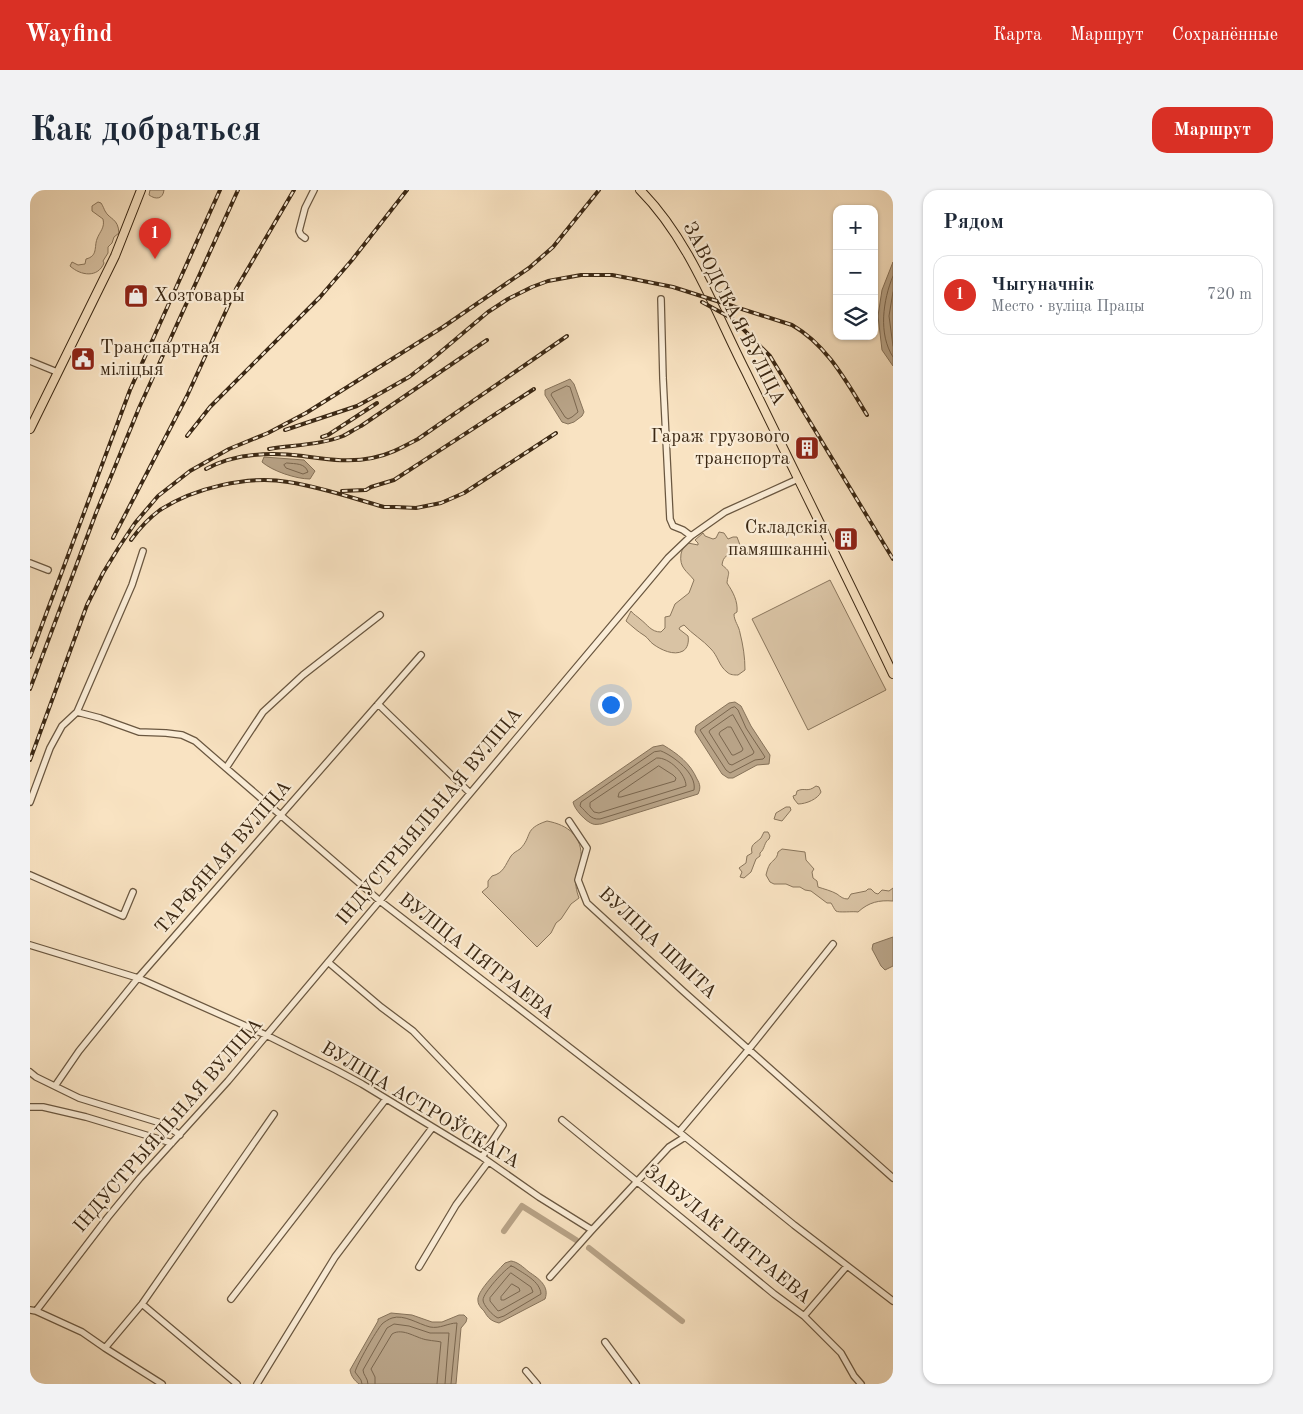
<!DOCTYPE html>
<html lang="ru">
<meta charset="utf-8">
<style>
:root{--surface:#fff;--page:#f2f2f3;--text:#1f2937;--muted:#747a83;--line:#e0e1e3;--accent:#d93025}
body{margin:0;font-family:"Old Standard TT",serif;background:var(--page);color:var(--text)}
.controls{position:absolute;right:15px;top:15px;display:grid;overflow:hidden;border-radius:10px;box-shadow:0 1px 4px #0004}
.controls button{width:45px;height:45px;display:grid;place-items:center;padding:0;border:0;border-bottom:1px solid var(--line);background:var(--surface);color:var(--text);font:25px sans-serif}
.you{position:absolute;left:580px;top:514px;width:18px;height:18px;margin:-12px;border:4px solid #fff;border-radius:50%;background:#1a73e8;box-shadow:0 0 0 8px #1a73e833}
.badge{display:grid;place-items:center;width:32px;height:32px;border-radius:50%;background:var(--accent);color:#fff;font-size:16px;font-weight:700}
.pin{position:absolute;translate:-50% -41px;filter:drop-shadow(0 1px 2px #0008)}
.pin::after{content:'';position:absolute;top:26px;width:18px;height:15px;background:inherit;clip-path:polygon(0 0,100% 0,50% 100%)}
.list{margin:0;padding:0;list-style:none}
h2{display:flex;justify-content:space-between;align-items:center;height:65px;margin:0;padding:0 20px;font-size:21px}
h2 small{font-size:16px;font-weight:400;color:var(--muted)}
.list li{display:grid;grid-template-columns:32px 1fr auto;gap:15px;align-items:center;box-sizing:border-box;height:80px;margin:0 10px 10px;padding:0 10px;border:1px solid var(--line);border-radius:15px}
.list b{display:block;font-size:19px;white-space:nowrap}
.list p{margin:0;font-size:16px;white-space:nowrap;color:var(--muted)}
.list em{font-size:16px;font-style:normal;color:var(--muted)}
.icon{flex:none;width:28px;height:28px;fill:none;stroke:currentColor;stroke-width:2;stroke-linecap:round;stroke-linejoin:round}
.map{position:relative;flex:none;width:863px;height:1194px;overflow:hidden;border-radius:15px}
header{display:flex;align-items:center;gap:30px;box-sizing:border-box;height:70px;padding:0 25px;background:var(--accent);color:#fff}
header strong{font-size:24px}
nav{display:flex;gap:28px;margin-inline-start:auto;font-size:18px}
.intro{display:flex;align-items:center;justify-content:space-between;box-sizing:border-box;height:120px;padding:0 30px}
h1{margin:0;font-size:35px}
.button{padding:12px 22px;border-radius:15px;background:var(--accent);color:#fff;font-size:18px;font-weight:700}
main{display:flex;gap:30px;padding:0 30px}
aside{flex:1;background:var(--surface);border-radius:15px;box-shadow:0 1px 4px #0004}
.map>svg:first-child{display:block}
.green{fill:#d9c3a4;stroke:#8a765c}
.water{fill:#b8a387;stroke:#867259}
.lines{fill:none;stroke-linecap:round;stroke-linejoin:round}
.shore{stroke:#7a664e;stroke-width:1}
.canal{stroke:#b8a387;stroke-width:6}
.minor-casing{stroke:#6a5740;stroke-width:8}
.major-casing{stroke:#3b2814;stroke-width:10}
.minor{stroke:#fbedd7;stroke-width:5.5}
.major{stroke:#f9e3c2;stroke-width:8}
.rail-casing{stroke:#3b2814;stroke-width:4}
.rail{stroke:#fbedd7;stroke-width:2;stroke-dasharray:5.5;stroke-linecap:butt}
.labels{text-anchor:middle;dominant-baseline:central;stroke-width:4.5;stroke-linejoin:round;paint-order:stroke}
.poi-label{font-size:19px;fill:#3b2814;stroke:#fbedd7;text-anchor:start}
.street-label{font-size:19px;fill:#3b2814;stroke:#fbedd7}
</style>
<header>
<strong>Wayfind</strong>
<nav><a>Карта</a><a>Маршрут</a><a>Сохранённые</a></nav>
</header>
<div class="intro"><h1>Как добраться</h1><a class="button">Маршрут</a></div>
<main>
<div class="map">
<svg width="863" height="1194" viewBox="0 0 863 1194">
<rect width="100%" height="100%" fill="#f9e3c2"/>
<filter id="stains"><feTurbulence type="fractalNoise" baseFrequency=".004" numOctaves="4"/><feColorMatrix values="0 0 0 0 .2 0 0 0 0 .09 0 0 0 0 .02 0 0 0 .5 -.17"/></filter>
<radialGradient id="worn" r=".72"><stop offset=".6" stop-color="#630" stop-opacity="0"/><stop offset="1" stop-color="#630" stop-opacity=".3"/></radialGradient>
<path class="green" d="M120,0H134C133,9 126,10 119,5Z
M68,12L71,13C73,16 74,19 75,21C80,30 88,28 89,43L84,47L82,53L78,57V63L73,71L74,73C68,88 51,86 40,76L42,72L48,75L55,74L56,69C68,66 64,57 67,49C70,41 75,38 73,29L62,21V16Z
M689,342L694,343L698,349L703,347H707L710,355V358L706,363C698,364 693,366 692,375C702,383 698,382 697,393C703,402 708,411 707,422L704,424C704,431 709,436 710,443C713,455 715,467 715,480L708,485C704,485 700,485 697,482C689,476 688,466 681,459C673,450 662,444 654,435L650,437L649,439L658,446C659,451 658,458 653,461C644,466 631,460 623,454C620,452 618,448 615,446C607,441 603,437 596,431L601,421C604,425 607,426 610,429C618,435 621,442 631,442L635,438V427L640,426L645,414L659,403L664,390C657,381 649,378 651,364C652,359 654,357 658,353L668,355V353L665,350L673,343L675,346L683,349L686,348Z
M800,390L856,500L778,540L722,429Z
M786,596L789,597L791,602C788,609 776,614 768,614L764,609L763,606L766,605L767,601C775,597 777,603 786,596Z
M756,617H760L761,620L752,631L744,629L746,623Z
M517,631C538,635 553,646 551,670C551,675 548,679 546,685C545,693 546,700 549,708L541,714L531,729L526,733L521,743L507,757L452,702L458,697V691L462,686C474,683 475,675 481,666C483,663 487,661 490,659C503,646 493,639 517,631Z
M734,642H738L740,646L739,649C734,652 735,659 730,663V666L726,669L721,682L714,688L710,687L712,682L709,678L716,673L717,666L722,663C720,654 725,654 731,648C732,646 733,644 734,642Z
M752,659L775,662L776,670L784,679L782,682L783,688L787,691L788,697C794,699 802,701 807,704C811,707 813,709 818,709L821,704L836,701L838,699H841L845,703L848,704L852,700L859,701L863,698V711C849,710 839,712 828,722C824,721 808,723 806,721C804,719 803,716 801,713H797L781,701L775,700L770,697H763L756,694H744L740,692L736,685C737,681 738,677 740,674C744,669 747,669 748,662Z"/>
<path class="water" d="M863,72V176L852,160L848,126L852,100Z
M540,189L544,194L554,222L552,226L544,232L538,234L532,232L515,205V200Z
M234,267L274,270L285,281L280,289C266,289 242,281 232,272Z
M705,512L711,516L721,536L740,565L739,574L727,575L703,588H698L692,584L665,542L666,536L699,513Z
M633,555C648,564 660,573 667,589C670,594 671,598 668,604L571,634C569,634 565,635 563,634C556,632 544,619 543,612L546,610L623,557Z
M863,747V776L855,780L851,776L842,759L843,754Z
M481,1071C488,1072 493,1077 499,1082C508,1088 520,1096 515,1109L469,1133C461,1131 458,1128 454,1121C452,1119 448,1115 448,1111C446,1102 466,1083 472,1076L475,1073Z
M361,1123L382,1125L402,1132H412L429,1125H434L437,1128L436,1132L431,1138L426,1194H329C324,1190 321,1186 320,1180L348,1131V1129Z"/>
<g class="lines">
<path class="shore" d="M863,86C853,110 848,144 863,167
M863,102L859,126L863,156
M537,196L540,197L548,222L542,227L538,229L535,227L521,205L522,203Z
M257,273C266,274 275,273 278,282L273,284L256,278L254,275Z
M705,517L708,520L716,538L735,567L733,569L725,570L700,583L696,580L670,540L701,518Z
M703,525L724,562L723,564L702,575L699,574L679,542L680,540L700,526Z
M698,537H701L713,559L712,561L704,565H702L689,544L690,542Z
M631,561C644,566 667,584 664,600L570,629C560,630 557,622 550,616L551,612L624,562Z
M627,568C639,567 656,584 656,596L569,623L564,622L560,617V613Z
M629,576L643,585L646,588L645,591L591,607H588L589,603Z
M481,1076L484,1077C494,1084 510,1091 511,1104L474,1126L468,1128C463,1126 453,1115 453,1110C453,1103 475,1079 481,1076Z
M481,1083L501,1097L503,1102L471,1120L468,1121L460,1111V1108Z
M482,1094L489,1098L490,1101L474,1110H471V1107Z
M332,1194L331,1190L325,1182C327,1174 346,1141 352,1134C354,1132 359,1129 362,1128C374,1124 388,1134 400,1137C410,1139 418,1133 427,1133L421,1194
M338,1194C338,1188 333,1185 333,1180L357,1138L364,1134L379,1136L400,1143H419L415,1194
M345,1194V1187L341,1179L362,1144C373,1137 387,1149 398,1150C403,1151 407,1151 411,1152L407,1194"/>
<path class="canal" d="M474,1041L492,1016L546,1050
M559,1058L652,1131"/>
<defs>
<path id="minor" d="M275,48L271,45L269,41L275,18L284,0
M0,171L27,182
M661,346L695,322L768,289
M0,373L18,380
M348,514L440,603
M47,522L70,528L109,542L136,543L152,545L165,551L196,578L350,711L649,942L764,1035L863,1111
M196,578L233,522L273,485L350,425
M0,612L20,558L32,536L47,522L102,395L113,361
M539,631L557,658L548,690L557,713L653,801L863,988
M0,685L93,726L103,702
M0,755L108,788L236,845L306,880L332,894L452,967L509,1007L562,1040
M298,772L351,817L383,841L473,935L452,967
M0,882L6,887L49,908L134,934L150,945
M25,896L49,861L108,788L391,465
M0,917H13L56,927L142,953
M532,930L744,1104L774,1126L811,1163L824,1186L831,1194
M649,942L719,859L803,754
M389,1077L426,1015L458,972
M520,1087L562,1040L639,957L655,947
M201,1109L356,909
M112,1114L207,1194
M0,1120L6,1121L52,1142L75,1158L132,1194
M6,1121L78,1027L110,988L198,891L613,398L638,368L661,346L653,340L643,336L640,329L633,188L631,109
M774,1126L817,1076
M575,1152L606,1194
M75,1158L112,1114L244,924
M496,1181L507,1194
M227,1194L305,1067L402,938"/>
<path id="major" d="M610,0C659,49 685,121 716,182C765,283 815,383 863,484
M0,239L85,66L111,0"/>
</defs>
<use href="#minor" class="minor-casing"/>
<use href="#major" class="major-casing"/>
<use href="#minor" class="minor"/>
<use href="#major" class="major"/>
<defs>
<path id="rail" d="M672,112L703,129L740,166L863,369
M255,240L327,216L349,204L379,187L401,170L458,122L478,109L502,97L518,91L551,85H582L598,88L643,97L762,135C797,155 816,191 837,225
M157,246L180,217L290,107L322,70L377,0
M292,247L298,245L347,213
M239,259C263,255 290,255 313,246C319,243 325,239 331,236L457,150
M176,279C205,263 241,262 273,266C296,269 319,273 342,268C359,265 373,257 388,249L537,146
M312,301L336,300L341,297L364,290L504,199
M83,348L157,206L206,99L264,0
M101,350C109,339 119,328 130,320C164,298 218,285 258,292C291,297 322,308 354,317H365L386,318L411,313L434,303L526,243
M0,467L100,200L190,0
M0,499L66,323L109,218L208,0
M0,570L57,415L73,383L89,357L105,333L128,306L160,281L199,259L238,243L276,223L413,137L499,78L523,57L569,0"/>
</defs>
<use href="#rail" class="rail-casing"/>
<use href="#rail" class="rail"/>
</g>
<defs>
<symbol id="shop-square" viewBox="-11 -11 22 22"><rect x="-9" y="-9" width="18" height="18" rx="4" fill="#8f2418" stroke="#fbedd7"/><path d="M-5-2.5h2.3a2.7 3.5 0 0 1 5.4 0H5L5.5 6h-11ZM-1.5-2.5h3a1.5 2.3 0 0 0-3 0Z" fill="#fff"/></symbol>
<symbol id="civic-square" viewBox="-11 -11 22 22"><rect x="-9" y="-9" width="18" height="18" rx="4" fill="#8f2418" stroke="#fbedd7"/><path d="M-.6-6.5H3V-4.5H.6V-3L4-1V1h2V6H-6V1h2V-1L-.6-3ZM-1.2 2.5V6h2.4V2.5Z" fill="#fff"/></symbol>
<symbol id="building-square" viewBox="-11 -11 22 22"><rect x="-9" y="-9" width="18" height="18" rx="4" fill="#8f2418" stroke="#fbedd7"/><path d="M-4-6H4V6H1V3H-1V6H-4ZM-2.5-4.3h1.7v1.8h-1.7ZM.8-4.3h1.7v1.8H.8ZM-2.5-1h1.7V.8h-1.7ZM.8-1h1.7V.8H.8Z" fill="#fff"/></symbol>
</defs>
<g fill-rule="evenodd">
<use href="#shop-square" x="92" y="92" width="28" height="28"/>
<use href="#civic-square" x="39" y="155" width="28" height="28"/>
<use href="#building-square" x="763" y="244" width="28" height="28"/>
<use href="#building-square" x="802" y="335" width="28" height="28"/>
</g>
<g class="labels">
<g class="poi-label">
<text x="124" y="106">Хозтовары</text>
<text x="70" y="158">Транспартная<tspan x="70" dy="22">міліцыя</tspan></text>
<text x="760" y="247" text-anchor="end">Гараж грузового<tspan x="760" dy="22">транспорта</tspan></text>
<text x="798" y="338" text-anchor="end">Складскія<tspan x="798" dy="22">памяшканні</tspan></text>
</g>
<g class="street-label">
<text transform="translate(703 124) rotate(63)">ЗАВОДСКАЯ ВУЛІЦА</text>
<text transform="translate(400 627) rotate(-50)">ІНДУСТРЫЯЛЬНАЯ ВУЛІЦА</text>
<text transform="translate(194 668) rotate(-49)">ТАРФЯНАЯ ВУЛІЦА</text>
<text transform="translate(627 754) rotate(43)">ВУЛІЦА ШМІТА</text>
<text transform="translate(446 767) rotate(38)">ВУЛІЦА ПЯТРАЕВА</text>
<text transform="translate(390 916) rotate(31)">ВУЛІЦА АСТРОЎСКАГА</text>
<text transform="translate(139 936) rotate(-49)">ІНДУСТРЫЯЛЬНАЯ ВУЛІЦА</text>
<text transform="translate(697 1045) rotate(39)">ЗАВУЛАК ПЯТРАЕВА</text>
</g>
</g>
<rect width="100%" height="100%" filter="url(#stains)"/>
<rect width="100%" height="100%" fill="url(#worn)"/>
</svg>
<div class="controls">
<button>+</button>
<button>−</button>
<button><svg class="icon" aria-label="layers" viewBox="0 0 24 24"><path d="M12 4l9 5-9 5-9-5zM3 14l9 5 9-5"/></svg></button>
</div>
<div class="you"></div>
<div class="pin badge" style="left:125px;top:69px">1</div>
</div>
<aside>
<h2>Рядом<small></small></h2>
<ul class="list">
<li><span class="badge">1</span><div><b>Чыгуначнік</b><p>Место · вуліца Працы</p></div><em>720 m</em></li>
</ul>
</aside>
</main>
